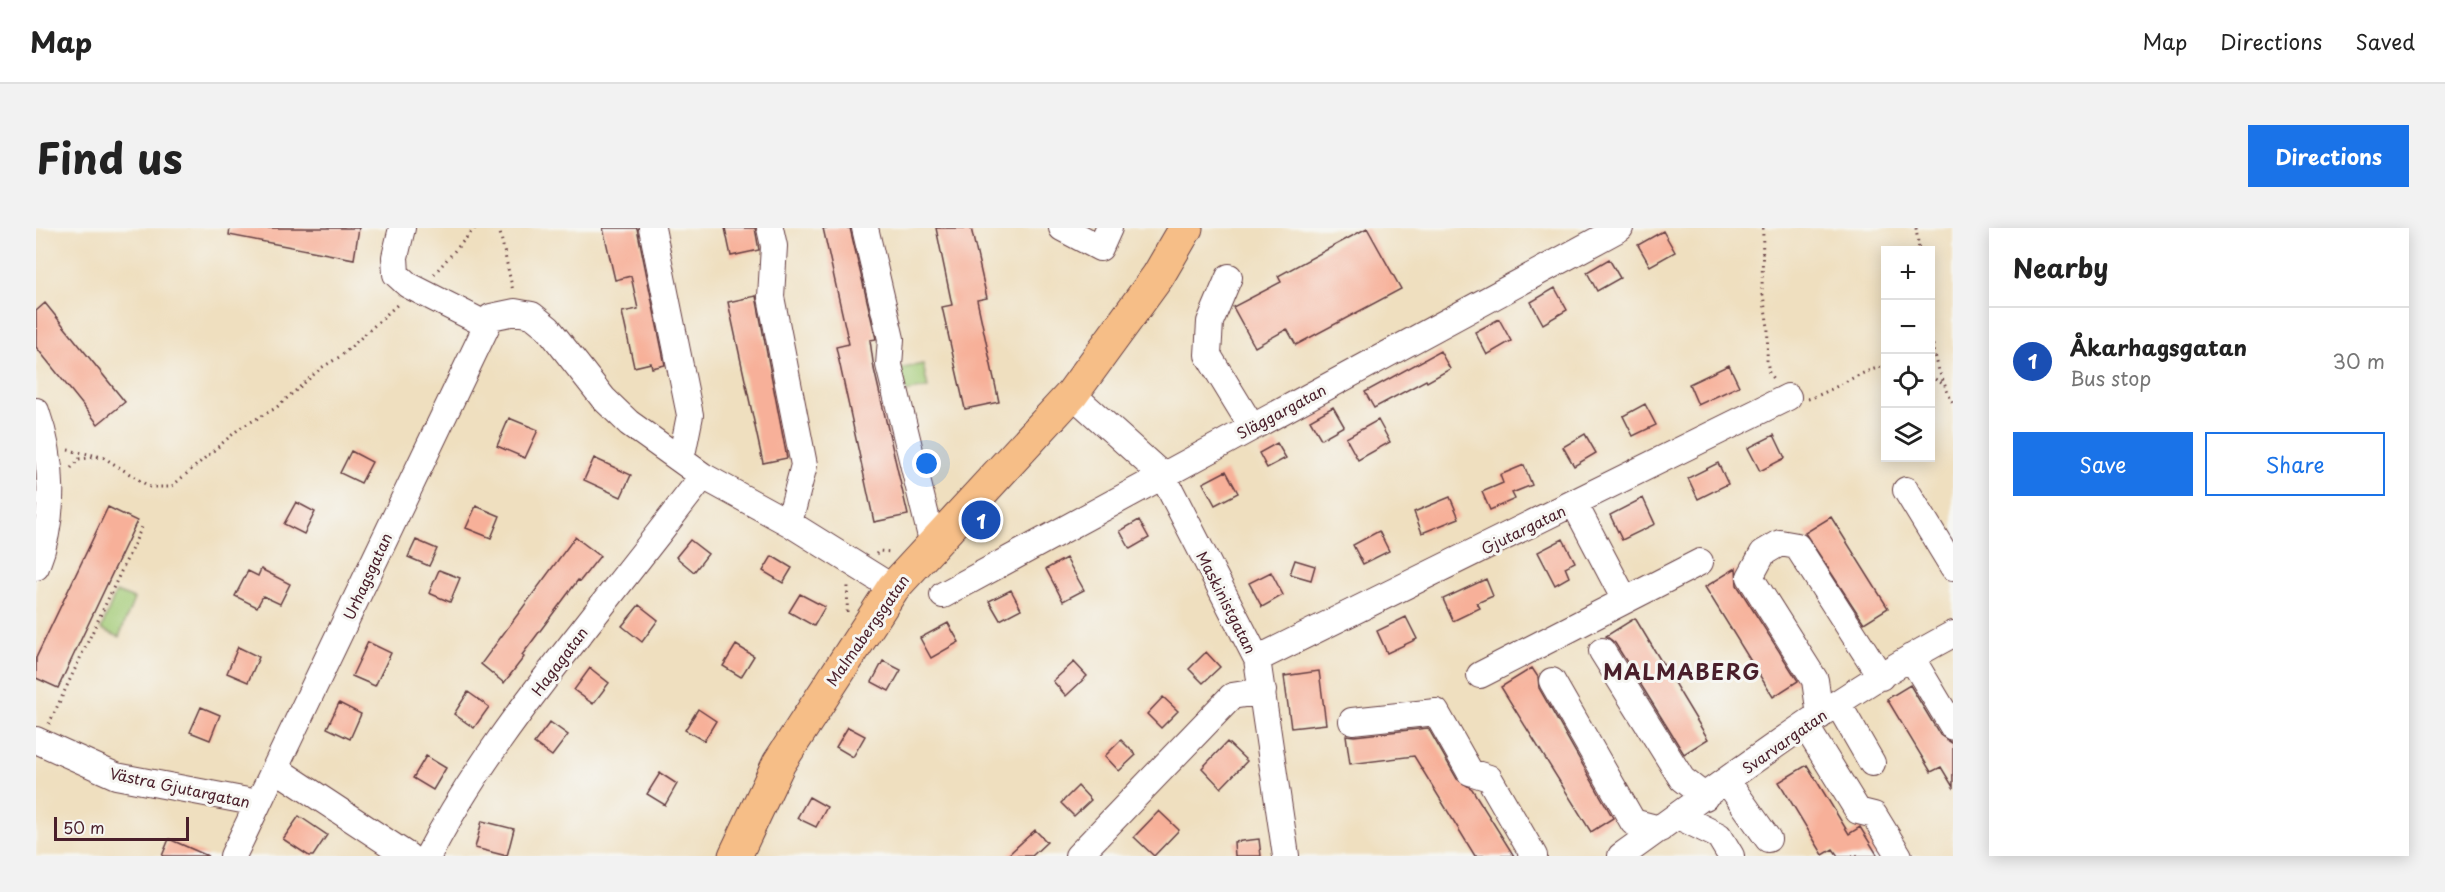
<!DOCTYPE html>
<meta charset="utf-8">
<style>
:root{--surface:#fff;--page:#f2f2f2;--text:#222;--muted:#767676;--line:#e0e0e0;--accent:#1a73e8}
body{margin:0;font-family:"Playpen Sans",sans-serif;background:var(--page);color:var(--text)}
.controls{position:absolute;right:18px;top:18px;display:grid;overflow:hidden;border-radius:0px;box-shadow:0 3px 15px #0003}
.controls button{width:54px;height:54px;display:grid;place-items:center;padding:0;border:0;border-bottom:2px solid var(--line);background:var(--surface);color:var(--text);font:30px sans-serif}
.scale{position:absolute;left:18px;bottom:15px;width:135px;box-sizing:border-box;padding-left:6px;border:3px solid #4a1f2b;border-top:0;font-size:16px;line-height:21px;white-space:nowrap;color:#4a1f2b;-webkit-text-stroke:4px #f6f6f2;paint-order:stroke}
.you{position:absolute;left:891px;top:236px;width:21px;height:21px;margin:-15px;border:4px solid #fff;border-radius:50%;background:#1a73e8;box-shadow:0 0 0 9px #1a73e833}
.badge{display:grid;place-items:center;width:39px;height:39px;border-radius:50%;background:var(--accent);color:#fff;font-size:20px;font-weight:700}
.pin{position:absolute;translate:-50% -50%;border:3px solid #fff;box-shadow:0 2px 6px #0006}
.list{margin:0;padding:0;list-style:none}
h2{display:flex;justify-content:space-between;align-items:center;height:78px;margin:0;padding:0 24px;font-size:26px}
h2 small{font-size:20px;font-weight:400;color:var(--muted)}
.list li{display:grid;grid-template-columns:39px 1fr auto;gap:18px;align-items:center;box-sizing:border-box;height:108px;padding:0 24px;border-top:2px solid var(--line)}
.list b{display:block;font-size:22px;white-space:nowrap}
.list p{margin:0;font-size:20px;white-space:nowrap;color:var(--muted)}
.list em{font-size:20px;font-style:normal;color:var(--muted)}
.actions{display:flex;gap:12px;padding:18px 24px}
.actions a{flex:1;padding:14px 0;border:2px solid var(--accent);border-radius:0px;text-align:center;font-size:21px;color:var(--accent)}
.actions .main{background:var(--accent);color:#fff}
.icon{flex:none;width:33px;height:33px;fill:none;stroke:currentColor;stroke-width:2;stroke-linecap:round;stroke-linejoin:round}
.map{position:relative;flex:none;width:1917px;height:628px;overflow:hidden;border-radius:0px}
header{display:flex;align-items:center;gap:36px;box-sizing:border-box;height:84px;padding:0 30px;background:var(--surface);border-bottom:2px solid var(--line)}
header strong{font-size:28px}
nav{display:flex;gap:33px;margin-inline-start:auto;font-size:21px}
.intro{display:flex;align-items:center;justify-content:space-between;box-sizing:border-box;height:144px;padding:0 36px}
h1{margin:0;font-size:42px}
.button{padding:15px 27px;border-radius:0px;background:var(--accent);color:#fff;font-size:21px;font-weight:700}
main{display:flex;gap:36px;padding:0 36px}
aside{flex:1;background:var(--surface);border-radius:0px;box-shadow:0 3px 15px #0003}
.map>svg:first-child{display:block}
.green{fill:#a2ca75;stroke:#767450;stroke-width:1.5}
.building{fill:#f7b099}
.lines{fill:none;stroke-linecap:round;stroke-linejoin:round}
.minor-casing{stroke:#633c41;stroke-width:28}
.major-casing{stroke:#633c41;stroke-width:35}
.path{stroke:#633c41;stroke-width:3;stroke-dasharray:1.5 4.5;stroke-linecap:butt}
.minor{stroke:#fff;stroke-width:26}
.major{stroke:#f6be87;stroke-width:33}
.labels{text-anchor:middle;dominant-baseline:central;stroke-width:6;stroke-linejoin:round;paint-order:stroke}
.street-label{font-size:15px;fill:#4a1f2b;stroke:#f6f6f2}
.district-label{font-size:21px;font-weight:bold;letter-spacing:1.5px;fill:#4a1f2b;stroke:#f6f6f2}
</style>
<header>
<strong>Map</strong>
<nav><a>Map</a><a>Directions</a><a>Saved</a></nav>
</header>
<div class="intro"><h1>Find us</h1><a class="button">Directions</a></div>
<main>
<div class="map">
<svg width="1917" height="628" viewBox="0 0 1917 628">
<rect width="100%" height="100%" fill="#f6f6f2"/>
<filter id="ink" filterUnits="userSpaceOnUse"><feTurbulence type="fractalNoise" baseFrequency=".0167" numOctaves="2"/><feDisplacementMap in="SourceGraphic" scale="12" xChannelSelector="R" yChannelSelector="G"/><feConvolveMatrix kernelMatrix="1 2 1 2 8 2 1 2 1" color-interpolation-filters="sRGB"/></filter>
<filter id="wash" filterUnits="userSpaceOnUse"><feTurbulence type="fractalNoise" baseFrequency=".008" numOctaves="4" result="noise"/><feDisplacementMap in="SourceGraphic" scale="24" xChannelSelector="R" yChannelSelector="G"/><feGaussianBlur stdDeviation="1.35" result="paint"/><feColorMatrix in="noise" values="0 0 0 0 0 0 0 0 0 0 0 0 0 0 0 0 0 1.4 0 .05"/><feComposite in="paint" operator="in"/></filter>
<g filter="url(#wash)">
<rect width="100%" height="100%" fill="#efdfbf"/>
<path class="green" d="M887,136L892,160L868,164L863,141Z
M80,364L98,371L83,409L65,401Z"/>
<g id="blocks">
<path class="building" d="M194,0H323L318,31L193,7Z
M567,0H601L629,137L616,140L615,135L598,139L586,84L602,81L595,48L579,52Z
M689,0H719L723,22L695,28Z
M787,0H814L840,111L834,112L838,141L872,287L838,294L800,119L813,116Z
M900,0H935L951,70L941,72L963,174L929,181L906,79L916,77Z
M1331,0L1365,61L1260,117L1251,101L1219,119L1197,79L1245,54L1242,48Z
M1627,3L1639,24L1614,38L1602,17Z
M1573,31L1584,50L1561,63L1551,44Z
M1519,60L1531,82L1507,96L1495,74Z
M720,68L751,230L727,235L692,74Z
M9,75L89,174L62,196L0,119V83Z
M1463,91L1475,113L1451,127L1439,104Z
M1404,123L1414,141L1391,154L1390,152L1338,180L1329,164Z
M1693,137L1703,158L1662,177L1653,156Z
M1609,176L1620,197L1597,208L1587,188Z
M1297,179L1308,198L1285,211L1274,192Z
M473,190L502,202L489,230L461,218Z
M1342,192L1354,214L1322,232L1310,210Z
M1549,206L1560,225L1538,238L1527,219Z
M1738,207L1749,230L1724,243L1712,220Z
M1241,215L1250,230L1231,240L1223,225Z
M315,223L336,234L325,255L304,245Z
M558,230L595,247L585,269L548,252Z
M1682,235L1692,256L1662,271L1652,250Z
M1488,237L1496,257L1476,265L1479,271L1454,282L1446,264L1467,255L1464,247Z
M1190,243L1202,265L1179,277L1167,255Z
M1414,269L1423,290L1386,305L1378,284Z
M1607,270L1619,296L1586,312L1574,287Z
M260,274L279,284L268,306L248,296Z
M440,278L464,288L455,310L430,300Z
M72,279L101,293L22,460L0,450V430Z
M1795,289L1852,380L1828,395L1769,305Z
M1103,292L1113,310L1094,321L1084,303Z
M1343,303L1353,323L1327,336L1317,317Z
M539,309L564,328L544,353L542,352L486,427L488,429L468,455L445,436Z
M1527,311L1539,334L1529,339L1533,349L1519,357L1502,324Z
M380,312L401,321L393,338L372,329Z
M654,312L672,326L658,344L640,329Z
M736,328L756,340L747,355L727,343Z
M1030,330L1048,362L1027,373L1010,341Z
M1259,332L1279,338L1275,352L1254,346Z
M1700,340L1701,357L1762,453L1737,469L1669,359Z
M225,341L254,356L244,376L227,368L221,379L199,368L212,343L222,348Z
M403,342L424,350L414,374L393,365Z
M1235,344L1247,367L1226,379L1213,355Z
M1450,351L1457,368L1441,375L1444,380L1417,393L1407,371Z
M975,362L985,381L964,392L953,373Z
M764,366L789,379L778,398L753,384Z
M603,377L622,392L606,414L586,398Z
M1370,389L1381,411L1351,425L1341,403Z
M1599,390L1672,511L1648,526L1579,415L1570,408Z
M912,395L923,414L895,430L884,410Z
M332,414L355,425L339,458L316,448Z
M700,417L718,428L705,449L687,438Z
M202,419L223,429L212,454L191,445Z
M1170,424L1184,439L1167,455L1153,441Z
M847,433L865,442L853,463L836,454Z
M1038,434L1051,448L1030,468L1017,453Z
M554,440L573,455L557,476L538,462Z
M1496,440L1502,449L1503,460L1577,590L1555,604L1465,459Z
M1283,443L1290,496L1255,500L1248,448Z
M1874,457L1904,507L1917,516V559L1905,539L1895,544L1851,471Z
M432,464L453,479L438,500L418,486Z
M1127,469L1142,483L1125,500L1111,486Z
M303,475L325,486L314,511L291,500Z
M165,479L184,487L174,512L154,504Z
M662,481L680,493L668,513L649,502Z
M514,494L532,507L516,528L498,515Z
M812,499L829,508L817,529L800,519Z
M1392,500L1421,551L1436,561L1478,628H1439L1378,528L1314,536L1310,507L1318,508Z
M1085,512L1100,527L1083,543L1069,528Z
M1191,514L1211,533L1185,560L1166,540Z
M390,528L410,540L397,562L377,550Z
M1771,537L1813,606L1824,599L1842,628H1802L1797,621L1787,627L1743,554Z
M624,545L641,556L629,577L611,566Z
M1042,558L1055,572L1038,588L1025,575Z
M773,569L791,579L780,599L761,590Z
M1123,583L1143,602L1118,628L1098,609Z
M263,588L291,607L277,628H273L247,611Z
M446,593L478,601L471,628L439,620Z
M999,602L1011,614L996,628H971Z
M133,611L172,628H126Z
M1223,611L1225,628H1199L1198,614Z"/>
</g>
</g>
<g filter="url(#ink)">
<use href="#blocks" fill-opacity="0" stroke="#633c41" stroke-width="1.5"/>
<g class="lines">
<defs>
<path id="minor" d="M366,0L359,29L360,46L372,57L451,97
M616,0L654,187L645,232
M734,0L738,18L735,69L768,237L753,295
M829,0L855,111L853,137L897,317
M1026,0L1064,20L1073,0
M1193,49L1174,94L1172,127L1216,199
M1036,166L1127,248L1221,431L1250,628
M0,183C18,233 20,289 0,339
M1870,262L1917,339
M1538,275L1589,372
M907,367L1584,0
M1566,423L1646,551L1669,569
M1875,429L1917,499
M1221,431L1752,169
M1444,447L1664,334
M1516,453L1597,594L1624,601
M1802,476L1836,535
M1784,488L1779,452L1714,349L1727,325L1744,315L1761,318L1845,449
M1316,493L1400,484L1434,544L1453,550L1498,628
M1769,497L1822,583L1838,587L1863,628
M0,512L80,548L222,575
M240,541L372,628
M1691,553L1732,611
M1642,588L1683,608L1695,628
M197,628L455,89L479,84L496,87L512,100L567,170L593,195L667,248L753,295L857,360
M392,628C434,547 490,474 546,403C587,351 627,300 667,248
M1042,628L1196,468L1227,463
M1585,628C1693,551 1800,468 1917,406"/>
<path id="major" d="M699,628L743,535L857,360L1036,166L1122,48L1150,0"/>
</defs>
<use href="#minor" class="minor-casing"/>
<use href="#major" class="major-casing"/>
<path class="path" d="M463,0L477,63
M1727,0L1726,61L1732,99L1731,132L1733,145L1738,152
M1880,0L1883,22
M398,46L439,0
M1894,105L1903,143L1917,177
M1894,148L1907,156
M1772,171C1800,162 1822,143 1850,138
M32,222L67,229L114,259H135L204,200L240,180L285,140L305,128L363,75
M35,240L43,231L63,229
M840,326L843,323L856,324
M811,384L812,358
M13,496L107,297"/>
<use href="#minor" class="minor"/>
<use href="#major" class="major"/>
</g>
</g>
<g class="labels">
<g class="street-label">
<text transform="translate(1245 183) rotate(-28)">Släggargatan</text>
<text transform="translate(1487 301) rotate(-26)">Gjutargatan</text>
<text transform="translate(331 348) rotate(-65)">Urhagsgatan</text>
<text transform="translate(1191 374) rotate(63)">Maskinistgatan</text>
<text transform="translate(831 402) rotate(-55)">Malmabergsgatan</text>
<text transform="translate(523 433) rotate(-53)">Hagagatan</text>
<text transform="translate(1748 513) rotate(-35)">Svarvargatan</text>
<text transform="translate(144 559) rotate(12)">Västra Gjutargatan</text>
</g>
<g class="district-label">
<text x="1646" y="443">MALMABERG</text>
</g>
</g>
</svg>
<div class="controls">
<button>+</button>
<button>−</button>
<button><svg class="icon" aria-label="locate" viewBox="0 0 24 24"><circle cx="12" cy="12" r="6"/><path d="M12 2v4M12 18v4M2 12h4M18 12h4"/></svg></button>
<button><svg class="icon" aria-label="layers" viewBox="0 0 24 24"><path d="M12 4l9 5-9 5-9-5zM3 14l9 5 9-5"/></svg></button>
</div>
<div class="scale">50 m</div>
<div class="you"></div>
<div class="pin badge" style="left:945px;top:292px;background:#1a4fb4">1</div>
</div>
<aside>
<h2>Nearby<small></small></h2>
<ul class="list">
<li><span class="badge" style="background:#1a4fb4">1</span><div><b>Åkarhagsgatan</b><p>Bus stop</p></div><em>30 m</em></li>
</ul>
<div class="actions"><a class="main">Save</a><a>Share</a></div>
</aside>
</main>
